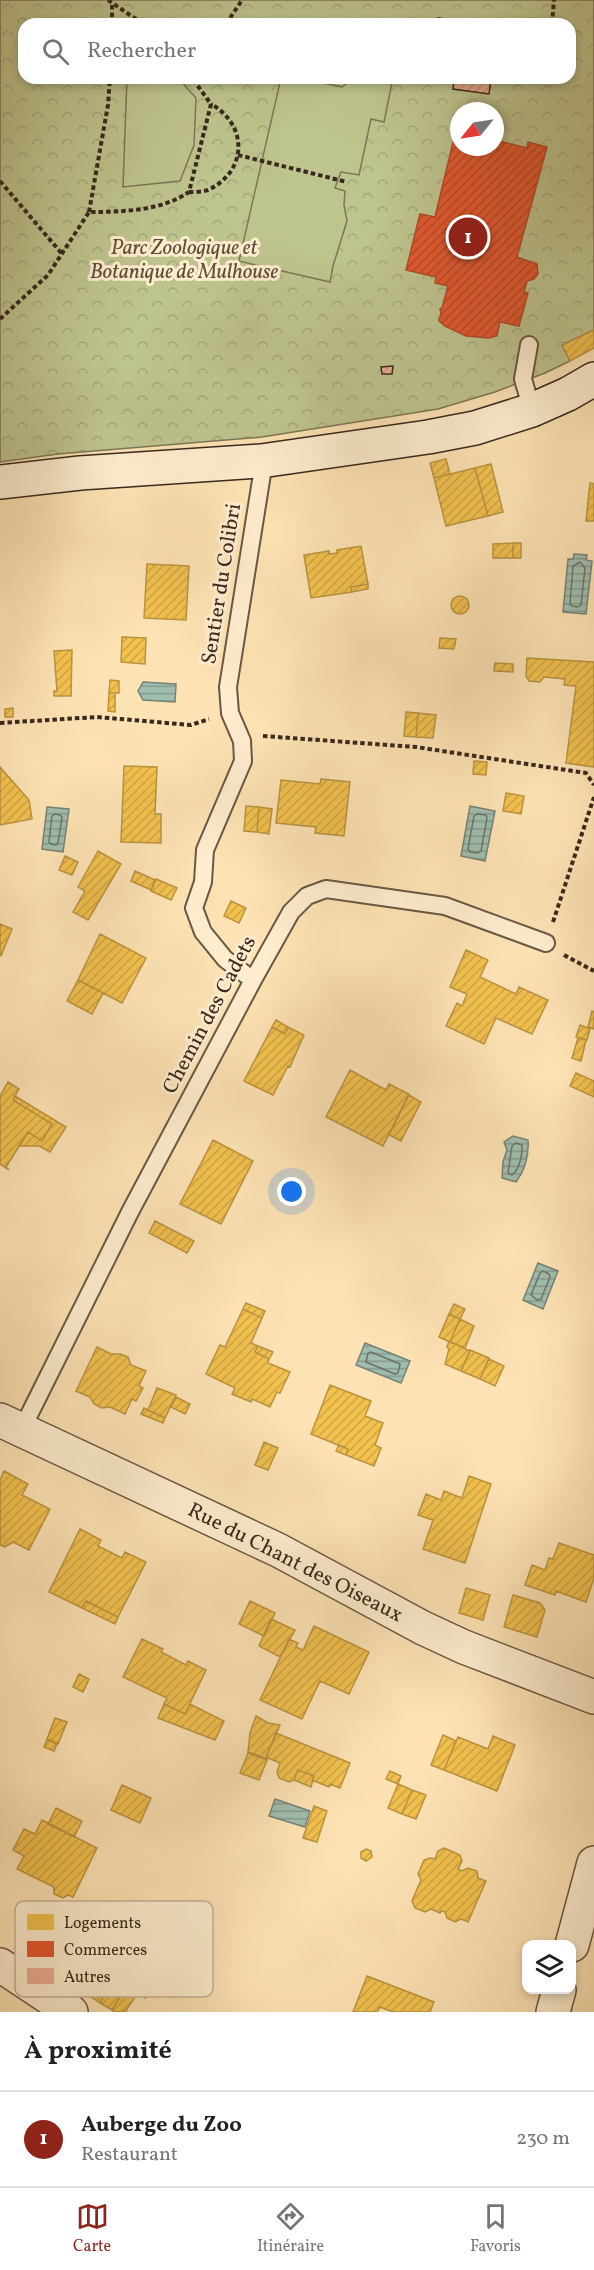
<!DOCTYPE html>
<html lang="fr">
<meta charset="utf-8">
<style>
:root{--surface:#fff;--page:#f6f6f6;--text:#202124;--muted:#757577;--line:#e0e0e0;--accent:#8f2418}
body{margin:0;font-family:Vollkorn,serif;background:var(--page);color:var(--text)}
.controls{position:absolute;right:18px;bottom:18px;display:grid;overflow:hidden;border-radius:12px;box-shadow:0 3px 9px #0003}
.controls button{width:54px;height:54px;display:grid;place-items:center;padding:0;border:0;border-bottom:2px solid var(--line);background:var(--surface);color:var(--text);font:30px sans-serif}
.compass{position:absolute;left:450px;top:102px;width:54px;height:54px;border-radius:50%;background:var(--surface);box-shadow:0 3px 9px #0003;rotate:240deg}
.you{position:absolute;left:292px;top:1192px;width:21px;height:21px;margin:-15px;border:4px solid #fff;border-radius:50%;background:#1a73e8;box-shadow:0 0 0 9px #1a73e833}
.badge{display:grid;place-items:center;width:39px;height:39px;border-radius:50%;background:var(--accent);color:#fff;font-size:20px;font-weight:700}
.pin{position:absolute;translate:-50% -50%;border:3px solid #fff;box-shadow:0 2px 6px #0006}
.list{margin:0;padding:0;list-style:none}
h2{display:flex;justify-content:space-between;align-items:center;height:78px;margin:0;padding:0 24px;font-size:26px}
h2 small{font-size:20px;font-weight:400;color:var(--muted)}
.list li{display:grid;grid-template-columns:39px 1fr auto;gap:18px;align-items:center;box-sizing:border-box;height:96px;padding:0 24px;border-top:2px solid var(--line)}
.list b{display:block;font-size:22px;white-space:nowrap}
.list p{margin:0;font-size:20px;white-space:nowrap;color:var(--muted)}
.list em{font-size:20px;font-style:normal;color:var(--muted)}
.icon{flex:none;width:33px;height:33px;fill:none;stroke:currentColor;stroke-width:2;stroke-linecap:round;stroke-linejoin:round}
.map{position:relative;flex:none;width:594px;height:2012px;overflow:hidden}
.search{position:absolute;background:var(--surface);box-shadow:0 3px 9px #0003;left:18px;right:18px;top:18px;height:66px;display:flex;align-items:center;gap:15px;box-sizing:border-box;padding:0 21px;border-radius:18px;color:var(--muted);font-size:22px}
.sheet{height:174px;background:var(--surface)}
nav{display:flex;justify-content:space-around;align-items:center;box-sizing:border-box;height:84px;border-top:2px solid var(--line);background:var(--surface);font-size:16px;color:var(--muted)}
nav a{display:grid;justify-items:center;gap:3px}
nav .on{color:var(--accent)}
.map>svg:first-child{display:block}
.park{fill:url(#park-crowns);stroke:#7c7656;stroke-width:1.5;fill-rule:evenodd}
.garden{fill:#bec48e;stroke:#7c7656;stroke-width:1.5}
.water{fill:url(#water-rules);stroke:#768275;stroke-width:1.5}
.homes{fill:url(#homes-hatch);stroke:#ba933f;stroke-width:1.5}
.shops{fill:url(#shops-hatch);stroke:#b14929;stroke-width:1.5}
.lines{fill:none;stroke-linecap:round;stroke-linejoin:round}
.shore{stroke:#6c7366;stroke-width:1.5}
.building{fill:url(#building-hatch);stroke:#39281d;stroke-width:1.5}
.lane-casing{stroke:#6a5743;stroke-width:20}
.street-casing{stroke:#6a5743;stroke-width:36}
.secondary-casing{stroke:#39281d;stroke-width:36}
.path{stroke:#39281d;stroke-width:4;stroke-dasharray:4.5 3;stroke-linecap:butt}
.lane{stroke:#feedce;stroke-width:16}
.street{stroke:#feedce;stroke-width:33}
.secondary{stroke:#feedce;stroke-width:33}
.labels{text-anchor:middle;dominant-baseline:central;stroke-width:6;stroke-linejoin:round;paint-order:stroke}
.park-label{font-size:21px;font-style:italic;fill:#5a4f39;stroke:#feedce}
.street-label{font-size:21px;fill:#39281d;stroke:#feedce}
.key{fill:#feedce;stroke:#c3b299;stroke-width:1.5}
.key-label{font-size:16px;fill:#39281d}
</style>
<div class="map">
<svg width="594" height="2012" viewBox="0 0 594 2012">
<defs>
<pattern id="park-crowns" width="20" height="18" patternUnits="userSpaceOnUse" patternTransform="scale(1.5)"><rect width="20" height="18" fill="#bec48e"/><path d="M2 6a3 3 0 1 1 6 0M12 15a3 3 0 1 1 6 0" fill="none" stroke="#a4a87a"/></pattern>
<pattern id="water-rules" width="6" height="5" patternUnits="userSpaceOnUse" patternTransform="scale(1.5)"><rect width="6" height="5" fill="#9fbeaf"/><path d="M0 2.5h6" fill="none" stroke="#839a8e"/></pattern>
<pattern id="homes-hatch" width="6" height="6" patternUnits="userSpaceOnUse" patternTransform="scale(1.5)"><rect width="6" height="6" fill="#f2c14e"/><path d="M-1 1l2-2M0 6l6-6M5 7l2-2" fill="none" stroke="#d0a644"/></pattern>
<pattern id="shops-hatch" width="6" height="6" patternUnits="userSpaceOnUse" patternTransform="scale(1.5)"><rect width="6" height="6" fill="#e4572e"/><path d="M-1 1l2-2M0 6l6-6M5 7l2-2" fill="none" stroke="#ba4827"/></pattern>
<pattern id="building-hatch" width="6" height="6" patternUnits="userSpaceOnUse" patternTransform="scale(1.5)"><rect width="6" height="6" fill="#edb098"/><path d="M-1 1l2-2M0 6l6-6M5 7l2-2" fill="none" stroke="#cc9783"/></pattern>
</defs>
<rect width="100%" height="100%" fill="#fde3b4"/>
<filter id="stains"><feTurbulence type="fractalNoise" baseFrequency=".00333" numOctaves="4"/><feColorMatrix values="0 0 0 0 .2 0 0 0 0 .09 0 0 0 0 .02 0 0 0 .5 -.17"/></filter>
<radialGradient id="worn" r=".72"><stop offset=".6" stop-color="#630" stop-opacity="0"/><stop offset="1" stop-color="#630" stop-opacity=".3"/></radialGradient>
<path class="park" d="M0,0H594V330L562,345L570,361L545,373L495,392L438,409L262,437L58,454L0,462ZM24,24H570V78H24ZM459,111H495V147H459Z"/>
<path class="garden" d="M127,78H178L196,98L194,145L180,181L123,187Z
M281,78H298L342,87L346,84L345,78H393L384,122L371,119L359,175L341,172L335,188L345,191L344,205L347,221L333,266L330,282L239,261Z"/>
<path class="water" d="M574,554L587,555L586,560L592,561L586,614L563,612L568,559H573Z
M143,682L176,684L175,702L143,700L138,691Z
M470,806L495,811L485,861L461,856Z
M47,807L69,809L63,852L42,849Z
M513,1136L528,1140C529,1155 525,1170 516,1182L502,1178L503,1162L507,1150L504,1142Z
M538,1263L558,1271L543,1309L523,1300Z
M365,1343L410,1361L401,1383L356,1365Z
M275,1799L310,1811L305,1827L269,1816Z"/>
<path class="homes" d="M594,330V348L570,361L562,345Z
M446,459L450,474L434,478L430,463Z
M491,464L503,512L488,516L475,468Z
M475,468L488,516L446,526L434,478Z
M590,483L594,484V521H586Z
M513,543V558H493V544Z
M513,543H521V558H513Z
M361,546L368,584L351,587L352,592L311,598L304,555L329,551V554L337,553V550Z
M147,564L189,566L186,620L144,618Z
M368,584V589L352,592L351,587Z
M451 605a9 9 0 1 1 18 0a9 9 0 1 1-18 0Z
M122,637L146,638L145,664L121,662Z
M440,638L456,639L454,649L439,648Z
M72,650L71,696H54V691H57L54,651Z
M527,658L594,662V767L566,763L576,686L564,685L565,679L544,677L540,682L529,681L526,676Z
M495,663L513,664V672L494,671Z
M110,680L119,681V693H109Z
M109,693H115V712L108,711Z
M13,708V717H5V709Z
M406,712L418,713L416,737L404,736Z
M418,713L436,715L433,738L416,737Z
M474,761L487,762L486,775L473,774Z
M124,766L157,767L155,814H161V843L121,842Z
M0,767L29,800L32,819L0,825Z
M321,779L350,782L344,836L315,833L316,827L276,823L281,780L320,784Z
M506,793L524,796L521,814L503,811Z
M246,806L259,807L257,832L244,831Z
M259,807L272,809L269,834L257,832Z
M98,851L121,864L88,920L73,912L85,891L78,887Z
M65,856L78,862L72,875L59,870Z
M135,871L155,880L151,890L131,881Z
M156,879L177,888L171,900L151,891Z
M231,901L246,908L239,923L224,916Z
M0,924L12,929L1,956L0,955Z
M100,934L146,958L122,1003L78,980Z
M466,950L488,960L480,977L516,994L519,987L548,1000L532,1034L496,1018L484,1044L446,1026L457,1003L462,1006L467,994L450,987Z
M78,980L103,993L92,1014L67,1001Z
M592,1011L594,1012V1029L588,1027Z
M276,1020L288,1027L285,1034L272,1027Z
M580,1025L590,1029L587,1040L576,1037Z
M272,1027L285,1034L288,1027L304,1035L290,1067L288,1066L273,1095L244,1081Z
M578,1038L586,1040L581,1061L572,1058Z
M350,1070L386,1090L389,1084L409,1094L383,1146L326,1117Z
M576,1073L594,1081V1097L570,1086Z
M8,1082L19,1089L13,1100L52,1124L42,1141L28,1132L6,1167L9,1170L0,1164V1096Z
M409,1095L421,1102L401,1141L389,1135Z
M15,1096L66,1127L50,1152L39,1146H19L28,1132L42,1141L52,1124L13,1100Z
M213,1140L253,1161L221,1224L180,1204Z
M155,1221L194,1241L187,1253L149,1233Z
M246,1303L265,1311L262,1318L243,1309Z
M454,1304L465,1309L460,1319L449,1314Z
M243,1309L262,1318L251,1343L258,1346L255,1352L269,1359L268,1363L290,1372L280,1393L277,1392L270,1407L252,1399L251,1402L232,1394L235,1388L206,1374L220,1345L225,1347Z
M449,1314L460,1319L450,1342L439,1337Z
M460,1319L474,1326L465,1348L450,1342Z
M449,1341L470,1351L461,1371L445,1364L449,1349L447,1347Z
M258,1346L273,1352L269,1359L255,1352Z
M97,1347L111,1354H120L128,1357L131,1365L146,1371L139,1386L143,1388L136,1401L132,1399L125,1414L110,1407L102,1408L94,1404L90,1397L76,1391Z
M470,1350L489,1358L480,1379L461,1371Z
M489,1359L504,1366L495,1386L480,1379Z
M330,1385L371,1401L365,1416L383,1423L375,1445L381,1448L374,1466L346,1455L348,1449L311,1434Z
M157,1388L176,1395L165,1418L148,1410Z
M176,1397L190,1404L185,1414L171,1407Z
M144,1408L165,1418L163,1423L141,1414Z
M264,1442L278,1448L268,1470L255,1465Z
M339,1445L348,1449L346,1455L336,1451Z
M4,1471L28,1484L22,1495L50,1509L29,1550L13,1542L5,1547L0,1545V1480Z
M469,1476L491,1484L465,1563L423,1549L433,1520L418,1515L426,1494L441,1500L444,1491L462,1498Z
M80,1529L101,1540L98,1546L122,1558L125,1552L146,1562L118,1617L86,1601L82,1608L49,1592Z
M559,1543L594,1555V1578L586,1602L556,1591L555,1595L525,1585L532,1565L545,1570L549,1558L553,1559Z
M466,1588L490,1595L483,1620L459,1613Z
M513,1595L540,1603L545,1610L537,1637L504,1627Z
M86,1601L118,1617L115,1624L82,1608Z
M250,1601L275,1613L264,1636L239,1624Z
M271,1619L295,1630L280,1657L259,1646Z
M314,1626L369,1652L349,1694L320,1681L302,1719L260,1700L289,1639L298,1643L296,1647L303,1650Z
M142,1639L163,1649L161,1652L186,1665L188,1661L206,1670L185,1714L164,1704L167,1698L123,1677Z
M79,1674L89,1679L83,1692L73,1687Z
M164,1704L185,1714L190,1704L224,1721L215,1740L158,1718Z
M256,1716L268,1723L280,1725L266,1757L268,1759L248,1752L250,1733Z
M55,1718L67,1722L58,1744L47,1739Z
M276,1733L350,1763L340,1788L330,1784L329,1787L312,1780L314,1776L298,1770L294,1780L289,1782L279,1778L277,1772L280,1763L266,1757Z
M443,1735L456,1741L444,1770L431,1765Z
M493,1736L515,1745L497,1791L444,1770L458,1737L488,1749Z
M47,1739L57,1744L54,1751L44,1747Z
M248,1753L267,1760L259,1780L240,1773Z
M298,1770L314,1776L311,1787L294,1780Z
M390,1771L401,1776L398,1784L386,1779Z
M398,1784L412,1790L402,1814L388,1808Z
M122,1785L151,1798L140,1823L111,1810Z
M412,1790L426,1795L416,1819L402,1814Z
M314,1806L327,1811L317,1842L303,1838Z
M56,1808L82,1821L74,1837L48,1824Z
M42,1820L97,1848L73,1897L68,1895L63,1898L54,1894V1887L17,1869L24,1856L13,1850L24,1829L35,1834Z
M444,1848L460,1855L462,1861L458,1869L462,1871L468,1868L477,1871L478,1878L486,1881L468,1922L461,1919L455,1922L447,1918L445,1912L441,1911L440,1913L431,1909L425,1912L415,1908L412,1901L421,1880L418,1874L424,1860L430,1858L435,1859L438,1851Z
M366,1849L371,1851L372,1857L366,1861L361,1858V1852Z
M139,1939L167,1957L153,1979L156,1981L145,1998L114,1979Z
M93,1967L114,1979L100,2003L79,1989Z
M367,1976L434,2002L430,2012H393L380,2007L377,2012H353Z
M114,1979L126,1987L112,2010L100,2003Z
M126,1987L137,1994L125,2012H115L112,2010Z"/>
<path class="shops" d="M454,138L459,140V147H495V140L527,148L528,142L547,147L517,257L537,264L538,274L534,279L527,281L524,292L528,293L519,326L500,322L497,336L489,338L466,336L445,326L439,321L441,313L440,309L442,308L448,286L435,283L436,277L406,270L420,214L435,217Z"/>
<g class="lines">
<path class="shore" d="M580,562L585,568L581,605L578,607L572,606L570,604L573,566Z
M55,814L60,815L62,817L58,843L56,845L51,844L49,842L52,816Z
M477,814L486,815L487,818L481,851L478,853L470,852L468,849L474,816Z
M516,1143L522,1145C523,1154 519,1170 512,1175L508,1173L512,1146Z
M543,1271L549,1274L550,1277L541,1299L537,1300L531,1295L540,1273Z
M371,1352L400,1364L398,1373L395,1374L366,1362L368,1353Z"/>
</g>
<path class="building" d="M454,78H491L489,94L453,89Z
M393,366L392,374H382L381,367Z"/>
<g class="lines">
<defs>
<path id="lane" d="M529,345L523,379L532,410
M253,980L225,959L203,932L194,908L203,882L205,850L243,761L242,741L230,713L228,687L262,474L261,461
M21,1431L130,1212L253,980L291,912L307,896L326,889L445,906L546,943"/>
<path id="street" d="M0,1420L278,1550L423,1628L464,1647L594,1697
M572,1945L594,1863
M0,1965L71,2012
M553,2012L559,1990"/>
<path id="secondary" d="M0,482L80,473L261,461L428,437L475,428L532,410L568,394L594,379"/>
</defs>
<use href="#lane" class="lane-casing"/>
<use href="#street" class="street-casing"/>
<use href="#secondary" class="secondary-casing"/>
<path class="path" d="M108,0L143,24
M112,5V24
M437,19L467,24
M226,24L242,0
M552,24L554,0
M238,155L347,182
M0,181L62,254
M189,192C195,192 202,192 208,190C248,171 248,125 211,104
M89,212L108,105L110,78
M0,319L48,275L89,212C122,212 161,211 189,192L211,104L192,78
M0,723L97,717L191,725L209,719
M263,736L416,747L586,773L594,785
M553,922L594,797
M564,955L594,971"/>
<use href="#lane" class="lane"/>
<use href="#street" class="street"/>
<use href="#secondary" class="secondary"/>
</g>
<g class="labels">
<g class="park-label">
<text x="184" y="248">Parc Zoologique et<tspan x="184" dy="24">Botanique de Mulhouse</tspan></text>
</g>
<g class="street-label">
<text transform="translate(222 584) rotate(-81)">Sentier du Colibri</text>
<text transform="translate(210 1015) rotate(-62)">Chemin des Cadets</text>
<text transform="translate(295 1563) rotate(27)">Rue du Chant des Oiseaux</text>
</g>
</g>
<rect x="15" y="1901" width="198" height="96" rx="9" class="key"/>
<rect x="27" y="1914" width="27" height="16" fill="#f2c14e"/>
<rect x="27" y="1941" width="27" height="16" fill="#e4572e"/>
<rect x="27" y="1968" width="27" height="16" fill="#edb098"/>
<g class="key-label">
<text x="64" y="1928">Logements</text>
<text x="64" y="1955">Commerces</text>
<text x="64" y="1982">Autres</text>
</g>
<rect width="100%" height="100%" filter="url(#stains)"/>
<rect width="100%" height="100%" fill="url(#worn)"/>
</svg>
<div class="controls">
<button><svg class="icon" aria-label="layers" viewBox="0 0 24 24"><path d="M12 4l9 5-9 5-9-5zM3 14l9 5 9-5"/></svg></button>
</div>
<svg class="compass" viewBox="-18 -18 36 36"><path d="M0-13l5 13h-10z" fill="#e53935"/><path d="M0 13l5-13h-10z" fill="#757577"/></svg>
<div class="you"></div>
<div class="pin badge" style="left:468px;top:237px">1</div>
<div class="search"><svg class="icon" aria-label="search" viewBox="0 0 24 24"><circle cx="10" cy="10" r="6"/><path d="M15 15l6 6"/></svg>Rechercher</div>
</div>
<section class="sheet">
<h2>À proximité<small></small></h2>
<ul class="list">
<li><span class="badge">1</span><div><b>Auberge du Zoo</b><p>Restaurant</p></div><em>230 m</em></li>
</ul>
</section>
<nav>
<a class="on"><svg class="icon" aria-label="map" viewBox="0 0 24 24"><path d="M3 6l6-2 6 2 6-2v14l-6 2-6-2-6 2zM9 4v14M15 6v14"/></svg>Carte</a>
<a><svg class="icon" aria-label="directions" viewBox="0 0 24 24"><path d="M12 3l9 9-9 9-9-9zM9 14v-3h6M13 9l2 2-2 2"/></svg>Itinéraire</a>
<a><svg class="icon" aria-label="saved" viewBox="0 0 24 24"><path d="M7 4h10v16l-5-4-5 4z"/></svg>Favoris</a>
</nav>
